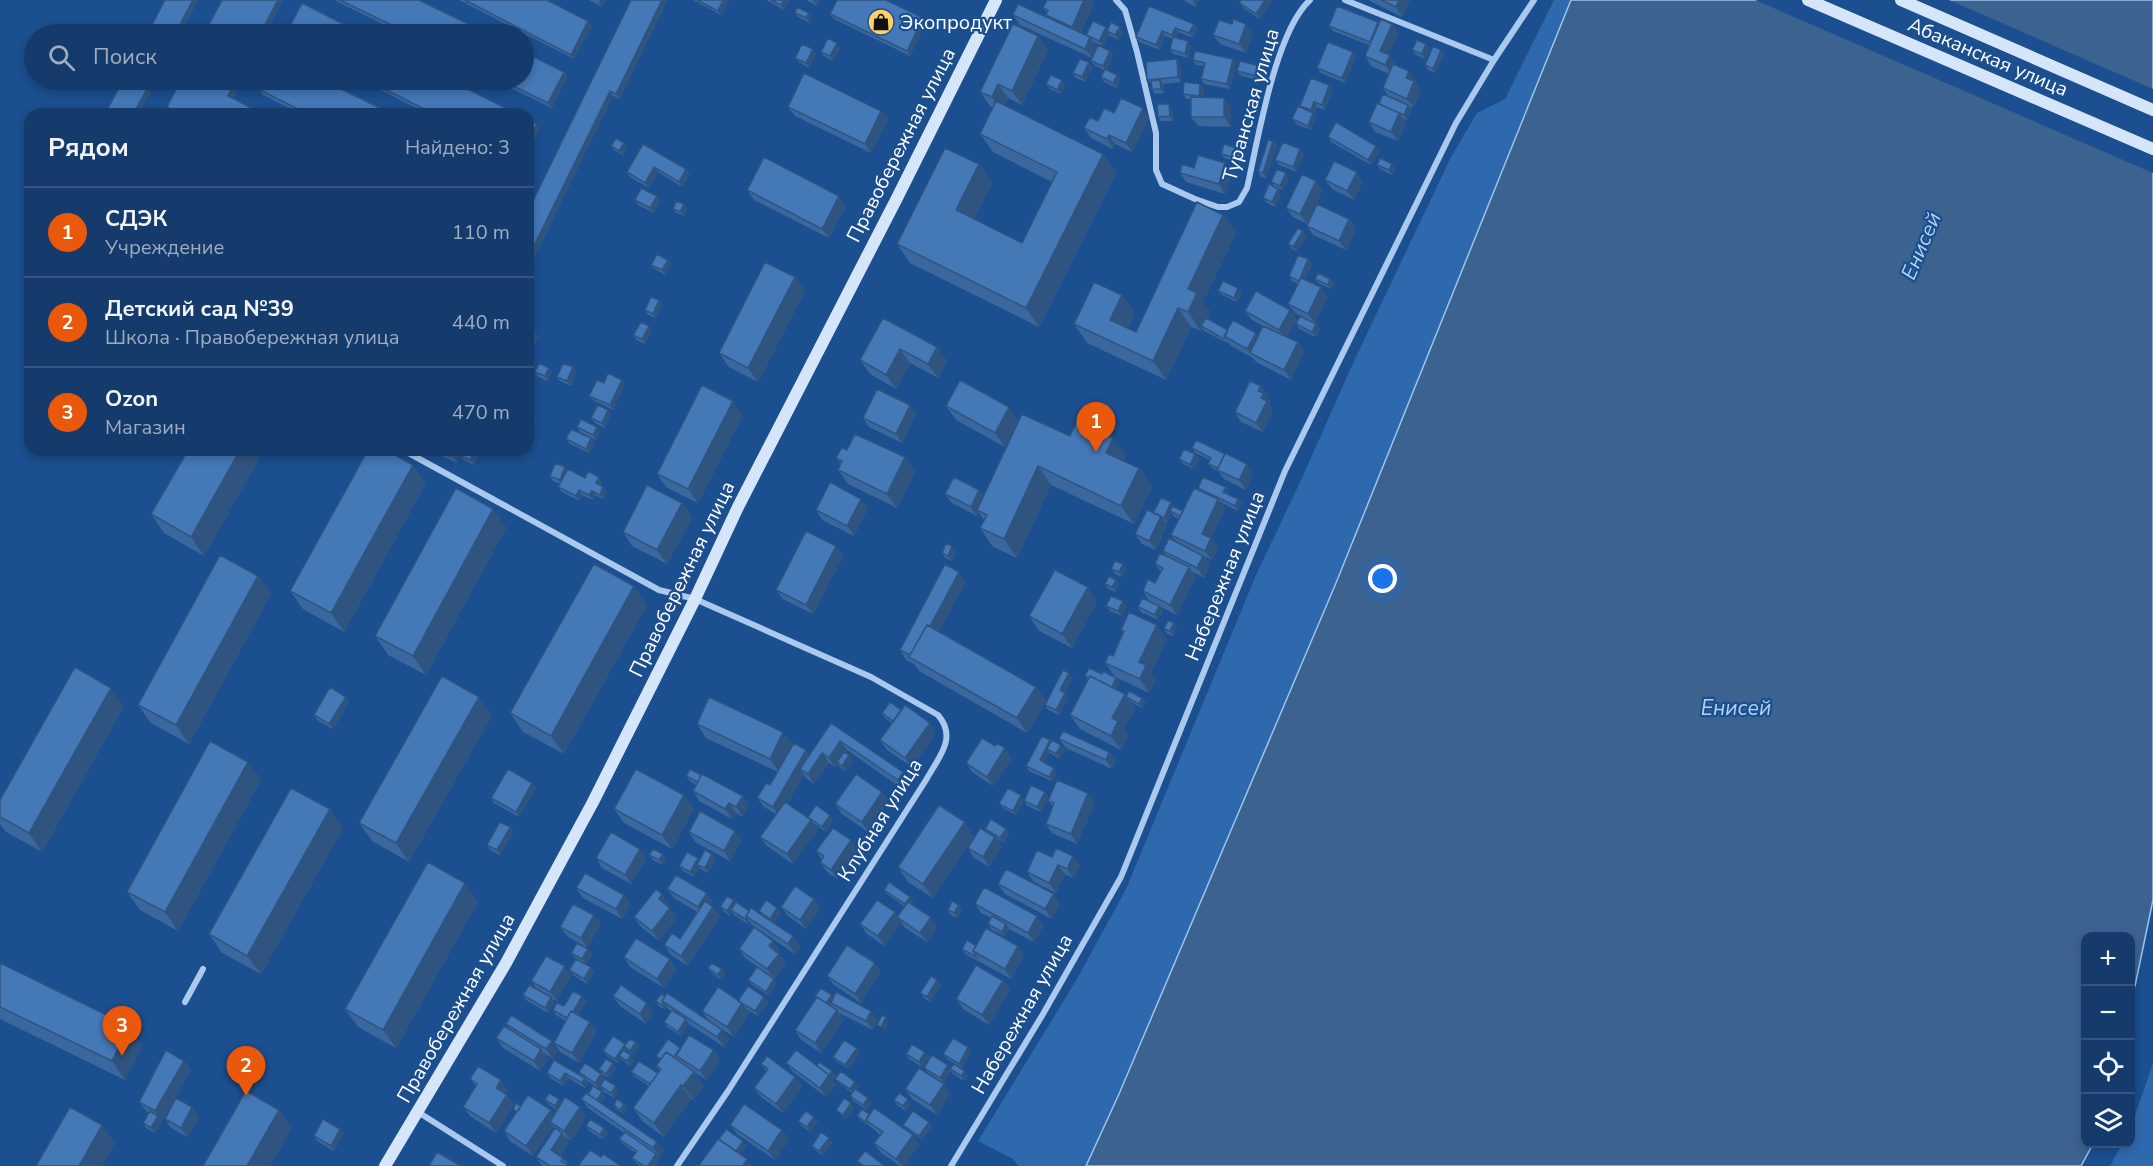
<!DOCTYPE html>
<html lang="ru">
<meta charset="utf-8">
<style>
:root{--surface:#143b6b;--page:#214673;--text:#f1f3f6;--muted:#9dadc1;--line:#33557e;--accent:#ea580c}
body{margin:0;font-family:"Nunito Sans",sans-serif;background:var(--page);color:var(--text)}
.controls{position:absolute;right:18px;bottom:18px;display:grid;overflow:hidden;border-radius:12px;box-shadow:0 3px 9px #0003}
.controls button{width:54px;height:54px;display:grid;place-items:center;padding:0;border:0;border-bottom:2px solid var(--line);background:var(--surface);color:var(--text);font:30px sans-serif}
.you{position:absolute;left:1383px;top:579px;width:21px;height:21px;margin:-15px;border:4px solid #fff;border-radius:50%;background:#1a73e8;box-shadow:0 0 0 9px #1a73e833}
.badge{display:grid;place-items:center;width:39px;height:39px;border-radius:50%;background:var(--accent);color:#fff;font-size:20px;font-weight:700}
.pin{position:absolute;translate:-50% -50px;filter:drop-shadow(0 2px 3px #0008)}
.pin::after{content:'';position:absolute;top:32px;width:21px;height:18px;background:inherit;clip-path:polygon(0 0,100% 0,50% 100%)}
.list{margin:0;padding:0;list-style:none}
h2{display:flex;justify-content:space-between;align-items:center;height:78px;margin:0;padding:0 24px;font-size:26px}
h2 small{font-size:20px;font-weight:400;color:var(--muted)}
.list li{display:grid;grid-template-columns:39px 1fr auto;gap:18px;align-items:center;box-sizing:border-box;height:90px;padding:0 24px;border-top:2px solid var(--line)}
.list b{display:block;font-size:22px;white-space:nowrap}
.list p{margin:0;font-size:20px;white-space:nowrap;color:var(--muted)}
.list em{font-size:20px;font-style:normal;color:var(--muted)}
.icon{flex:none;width:33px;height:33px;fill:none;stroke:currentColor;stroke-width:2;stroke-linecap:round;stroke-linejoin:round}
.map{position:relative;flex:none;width:2153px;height:1166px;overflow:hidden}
.search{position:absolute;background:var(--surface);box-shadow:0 3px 9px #0003;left:24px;top:24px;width:510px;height:66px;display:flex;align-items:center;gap:15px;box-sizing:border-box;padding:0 21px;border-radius:33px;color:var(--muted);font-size:22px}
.panel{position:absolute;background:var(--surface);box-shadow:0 3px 9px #0003;left:24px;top:108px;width:510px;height:348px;border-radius:18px}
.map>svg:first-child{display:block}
.green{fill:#2e69ad}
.water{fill:#3c6290;stroke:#9cc4f0;stroke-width:1.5}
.pier{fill:#1b4f8f}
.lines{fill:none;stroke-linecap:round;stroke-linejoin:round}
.street{stroke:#a9c9ee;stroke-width:6}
.secondary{stroke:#d6e6fa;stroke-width:12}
.wall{fill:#3a679d}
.shaded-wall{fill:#305480}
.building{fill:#4478b7;stroke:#305480;stroke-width:1.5}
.labels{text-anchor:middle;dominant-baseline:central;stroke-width:4.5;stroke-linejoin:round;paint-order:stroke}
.poi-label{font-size:20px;fill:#fff;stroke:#1b4f8f;text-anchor:start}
.street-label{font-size:20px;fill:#fff;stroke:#1b4f8f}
.water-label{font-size:21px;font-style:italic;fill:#b5d3f5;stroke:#1b4f8f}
</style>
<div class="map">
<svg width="2153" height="1166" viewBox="0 0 2153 1166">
<rect width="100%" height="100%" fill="#1b4f8f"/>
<path class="green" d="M1554,0H1571L1336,583L1119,1094L1086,1166H1018L1013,1159L978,1141L1077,979L1126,889L1256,575L1302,478L1354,361L1451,157L1477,113L1505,99Z
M2153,1063V1166H2110L2122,1144H2130L2131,1127Z"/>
<path class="water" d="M1571,0H2153V900L2135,986L2131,994L2130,936H2086V1144H2093L2081,1166H1086L1119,1094L1336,583Z"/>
<path class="pier" d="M1755,0H1949L2153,89V173Z"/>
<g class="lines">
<path class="street" d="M1116,0L1125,10L1137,52L1156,133V170L1162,184L1195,199L1218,207H1227L1239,202L1247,188C1258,140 1275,32 1310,0
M1345,0L1494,60
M403,450L659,590L695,599L871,677L938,715C958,738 938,758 926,780L728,1091L677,1166
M185,1002L203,969
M418,1112L503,1166
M951,1166L1043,1014L1121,877L1285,471L1456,123L1494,60L1534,0"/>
<path class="secondary" d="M1808,0L2153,149
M1901,0L2153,110
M385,1166L506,963L593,802L695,599L738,507L897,198L996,0"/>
</g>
<path class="wall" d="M334,0H419L489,34H403Z
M459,0H547L592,26L574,59Z
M589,0H606L602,7Z
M631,0L620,99L613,96L530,266L528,265V211Z
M693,0H729L721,15Z
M766,0H790L784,10Z
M806,0H820L817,6Z
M1184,0H1199L1196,7L1186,2Z
M1241,0H1272L1260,19L1243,8L1239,3Z
M1368,0H1410L1402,17Z
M1094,4L1080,33L1086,35L1108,30L1123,32L1119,40L1110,36L1109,34L1103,46L1094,42L1092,58L1020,25L1013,15L1048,18L1046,15L1047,13L1043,8Z
M795,13H809L812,18L810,23L798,17Z
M830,14L926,23L910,56L834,19Z
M1378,22L1379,23L1392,24L1398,33L1389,55L1396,64V65L1416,81L1415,82L1421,91L1414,108L1410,106L1412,109L1407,120L1404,119L1406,122L1398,141L1375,132L1369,122L1379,104L1388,96L1383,88L1389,74L1371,66L1365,56L1369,45L1333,31L1329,26Z
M1194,24L1197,29L1193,38L1178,32L1176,38L1191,46L1188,58L1173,54L1170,49L1173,39L1165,36L1160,50L1139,42L1136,37Z
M1253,33L1246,53L1220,44L1213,35Z
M1038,36L1048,50L1022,105L1008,98L1005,105L1103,154L1116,173L1039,327L910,263L897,244L979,164L992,183L974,219L1022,243L1052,182L993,152L980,134L993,108L990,106L980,92Z
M1426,44L1430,49L1425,59L1416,55L1412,50Z
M840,48L833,61L824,56L821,52Z
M813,49L816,54L809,68L799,62L795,58Z
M1441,50L1444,55L1436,73L1428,70L1425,65Z
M1110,51L1113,56L1107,69L1121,79L1117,88L1104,82L1101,77L1104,70L1094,65L1091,61Z
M1353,52L1356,56L1345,83L1321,73L1317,68Z
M1233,59L1236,64L1230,89L1204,84L1201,79L1204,66L1196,65L1193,60Z
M1089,62L1092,67L1085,82L1076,78L1073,73Z
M1180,64L1181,82L1163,84L1164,85V93L1155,94L1152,89V84L1147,80Z
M1260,66L1263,70L1261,81L1241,76L1237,71Z
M564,72L567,76L552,108L494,80H524Z
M181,80H242L233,98L263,114H174L170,112L167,107Z
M361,80H450L517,114H428Z
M1062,80L1065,85L1061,94L1050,89L1046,84Z
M1204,89L1203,97L1231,107V127L1198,126L1191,117V99H1186L1183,94Z
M260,90L392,114H301L263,95Z
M1333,90L1325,110L1317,107L1314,114L1316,117L1311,130L1296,124L1292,119L1301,108L1300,106Z
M1169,104L1172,108L1173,121H1161L1158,117Z
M788,107L881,111L888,120L871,153L795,116Z
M1114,113L1149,118L1132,152L1115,144L1113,149L1091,138L1084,128Z
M1328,137L1380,151L1371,165L1331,142Z
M643,144L690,174L682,187L658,172L649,188L630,177L627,172Z
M611,146L627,147L623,155L614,150Z
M1277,146L1266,178L1261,177L1258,172Z
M1221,154L1246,155L1244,164L1224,158Z
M1304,154L1297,172L1279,165L1275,160Z
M1392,164L1395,169L1392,175L1380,169L1377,165Z
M1194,168L1232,172L1225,194L1186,182L1180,173Z
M1289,178L1283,190L1275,187L1271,182Z
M1325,180L1363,181L1354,200L1332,189Z
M1316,181L1322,191L1307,224L1293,217L1286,208Z
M1278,189L1281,193L1275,207L1266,202L1263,198Z
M747,190L846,206L829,238L754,200Z
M635,200L660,201L654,213L638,205Z
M673,209H687L684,216L676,213Z
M1223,215L1236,233L1203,302L1210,312L1207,318L1228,330L1258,336L1263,326L1252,320L1245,311L1290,310L1297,320L1287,337L1298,342L1304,352L1291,380L1256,362L1253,358L1231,346L1228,342L1227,343L1204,331L1202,328L1201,331L1191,327L1166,380L1087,343L1074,324L1122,295L1135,314L1128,328L1136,332Z
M1349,219L1356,228L1346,250L1313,235L1307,226Z
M1307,236L1297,252L1292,249L1288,244Z
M1308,259L1312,264L1305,279L1328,297L1315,323L1320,329L1316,337L1299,329L1296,324L1300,316L1295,313L1288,304L1298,284L1292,281L1289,276Z
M668,260L671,264L665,275L655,269L651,265Z
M795,277L805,291L758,382L729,367L719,353Z
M1315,279L1334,283L1331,289L1318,283Z
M1218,291L1242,292L1237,302L1222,295Z
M659,300L662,305L656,318L648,315L645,310Z
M883,318L937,347L947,361L938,378L910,363L896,389L870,374L860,360Z
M528,328L538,336L535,344L528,341Z
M652,331L645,344L637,340L633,335Z
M573,367L576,372L571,386L560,381L557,377Z
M535,372H552L548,381L538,377Z
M604,383L625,384L613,410L593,400L589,396Z
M1261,386L1267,395V397L1270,402L1269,404L1273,410L1263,432L1241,422L1235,412Z
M946,406L1019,421L1070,436L1126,456L1124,461L1139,468L1152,487L1134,524L1051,485L1017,558L993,547L980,528L984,520L979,513L977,516L952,503L945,494L984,496L1018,423L1005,447L956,420Z
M611,414L605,428L595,423L591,418Z
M916,414L902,443L869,427L863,418Z
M743,415L698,503L667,488L657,474Z
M577,427H597L600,432L596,440L580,432Z
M566,439L595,443L589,453L570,444Z
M1192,448L1253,473L1246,490L1224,479L1219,472L1212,468L1208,464L1210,460L1195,453Z
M188,450H264L204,556L164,533L151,514Z
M432,450H474L478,455L474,465L463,460L460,456L457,463L433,452Z
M847,450L915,472L897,508L848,484L838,470L841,464L836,458Z
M1195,454L1199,459L1194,469L1183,464L1179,459Z
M565,467L567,470L585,478L602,482L600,486L603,487L607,492L603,499L595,495L593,500L582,495L579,501L562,492L558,487L560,484L553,481L550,476Z
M426,483L344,632L303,609L290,591Z
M1198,488L1229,492L1228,494L1238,499L1242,503L1238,511L1220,502L1225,509L1211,538L1218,548L1212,560L1204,556L1210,565L1204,578L1193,572L1196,577L1177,615L1149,601L1143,591L1155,583L1161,572L1155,564L1166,556L1163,551L1177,542L1171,535L1179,519L1173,516L1171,513L1167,523L1164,522L1167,526L1156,550L1142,544L1135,534L1153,513L1171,502L1174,506L1183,511L1199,491Z
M682,503L692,518L667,564L632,546L623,532Z
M868,508L854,536L822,520L816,510Z
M493,509L506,528L426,675L388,655L375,636Z
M836,546L843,556L813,614L783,599L776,590Z
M952,546L956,551L952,561L945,558L942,553Z
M1123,564L1126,569L1122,577L1115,574L1111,569Z
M258,576L271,594L189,744L151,723L138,705Z
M966,581L939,631L1036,687L1046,701L1027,733L919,671L914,664L906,660L900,650Z
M1105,584H1119L1115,592L1108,589Z
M1097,602L1072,648L1039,631L1029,616Z
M647,605L564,754L523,732L510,713Z
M1106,606H1126L1122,616L1110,611Z
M1159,606L1163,611L1158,620L1141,612L1138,607Z
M1174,623L1177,627L1173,636L1167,634L1164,629Z
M1121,630L1167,639L1151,673L1156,680L1149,693L1115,677L1105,663L1113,656L1123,633Z
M1102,674L1116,678L1120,683L1116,689L1125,694L1127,696L1146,702L1142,708L1131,702L1135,708L1124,729L1128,736L1121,750L1080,729L1070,715L1088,680L1085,676Z
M1073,678L1065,693L1068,698L1059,715L1048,710L1045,705Z
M346,697L349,702L333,729L317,720L314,715Z
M124,706L42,852L6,832L0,824V800Z
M901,710L936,733L912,767L887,750L880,740L892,723L885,718L882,713Z
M492,715L409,862L372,841L359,823Z
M831,723L903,772L910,782L904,790L847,750L845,753L853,760L846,771L840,767L838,764L835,767L829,763L814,784L807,779L804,775L787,804L809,819L833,820L826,832L813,823L818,829L793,864L767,846L760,837L776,814L764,807L757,798L770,785L778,772L706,738L697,724L783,732L793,746L810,755Z
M1059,739L1109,752L1116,762L1112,769L1066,748Z
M1051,741L1065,750L1060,759L1050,753L1044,763L1057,773L1052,781L1029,771L1026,766Z
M1012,758L993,786L972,772L966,763Z
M248,762L261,780L178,931L140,910L127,892Z
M686,776L743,796L749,805L743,817L736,813L732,819L699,801L693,791L696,785L690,781Z
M532,783L536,788L519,817L494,803L491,798Z
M1045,792L1048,797L1041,812L1027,806L1024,801L1016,815L1003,808L999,804L1024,800Z
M684,795L694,809L672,849L624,823L614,809Z
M889,801L868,832L842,814L835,804Z
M1048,801L1095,802L1077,844L1052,833L1046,824L1053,807Z
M510,827L513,832L500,855L490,850L487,845Z
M343,828L261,974L222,953L209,934Z
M985,829H1006L1009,834L1004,843L995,837L1002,847L989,867L974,858L968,848L988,833Z
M689,832L742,840L730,861L695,842Z
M974,836L933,898L908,882L898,867Z
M857,850L837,879L827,872L820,862L822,860L816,851Z
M649,855L666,859L663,865L653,860Z
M1073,856L1080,866L1073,878L1065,874L1056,893L1034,882L1027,872L1052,857Z
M596,858H647L631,884L602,868Z
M716,859L708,873L701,869L699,867L694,877L683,871L679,866L700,860Z
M465,883L478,902L396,1048L358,1027L345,1009Z
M998,884L1060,904L1052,919L1005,894Z
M576,888L624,895L631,904L622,919L583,898Z
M667,889L707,893L713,903L712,906L720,916L688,966L671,955L664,945L680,939L697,912L674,898Z
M884,890L914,902L912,904L931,917L937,927L927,942L904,927L901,922L884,946L867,934L860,924L895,912L898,917L905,907L887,894Z
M814,899L820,909L806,929L788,916L781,907Z
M734,900L736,902L749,911L762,915L759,911L777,908L781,913L773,923L800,946L795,954L752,925L750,922L748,924L734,915L732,912L730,916L723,911L720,907Z
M669,904L668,906L670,908L677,917L659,941L641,927L634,917Z
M975,904L1044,925L1034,942L1009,929L1005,936L991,929L988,924L991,918L981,913Z
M959,905L962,909L958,918L951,915L948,910Z
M601,924L587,948L567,936L560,927Z
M976,946L1024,955L1011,979L965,954L962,949Z
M588,949L592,954L586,964L575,958L571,953Z
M739,949L780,950L778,953L786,963L774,979L777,984L769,996L752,985L748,980L771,976L745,958Z
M624,957L670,959L676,969L664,988L630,967Z
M0,963L129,1026L142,1045L125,1080L0,1019Z
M591,967L594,972L587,984L573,975L569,970Z
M708,968L722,969L725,974L721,980L712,973Z
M881,972L861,1003L834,985L827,976Z
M571,976L557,1001L552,999L554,1002L548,1013L526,1000L523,995L537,989L531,981Z
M1003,981L1010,990L989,1025L963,1009L956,999Z
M941,985L930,1002L924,998L920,993Z
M661,994L729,1039L724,1047L689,1024L681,1036L667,1027L664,1022L671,1012L667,1007L665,1009L659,1006L656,1001Z
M582,996L586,1001L578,1015L590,1022L597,1031L579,1063L560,1052L554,1043L566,1021L556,1015L553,1010L564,1006Z
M613,996L654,1013L646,1024L620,1006Z
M815,996L834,998L878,1020L873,1030L839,1013L844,1019L821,1053L801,1040L795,1030L816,998Z
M764,997L768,1002L758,1016L746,1009L749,1013L734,1037L709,1021L702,1011L738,1001Z
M506,1024L558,1050L553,1059L544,1053L548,1059L540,1071L503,1048L496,1038L510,1030Z
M636,1042L639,1047L634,1055L627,1050L626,1052L634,1060L630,1066L621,1059L618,1063L607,1056L603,1051Z
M681,1048L720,1059L707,1080L695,1073L704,1086L693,1100L691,1099L664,1137L643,1122L633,1108L649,1086L635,1077L631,1072L658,1073L659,1071L656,1066L660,1060L656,1056Z
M925,1052L929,1057L922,1067L909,1059L906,1054Z
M971,1052L962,1068L947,1059L943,1054Z
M860,1053L849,1069L836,1061L833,1057Z
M554,1060L582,1076L579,1072L601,1074L604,1079L598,1088L585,1079L588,1083L585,1088L568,1078L564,1086L550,1078L547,1073Z
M184,1061L191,1070L155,1133L146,1128L143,1123L149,1113L146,1111L139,1102Z
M613,1063L616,1068L609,1078L602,1074L599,1069Z
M786,1063L817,1066L832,1071L836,1076L832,1080L836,1085L826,1097L793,1072Z
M761,1064L802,1086L783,1113L761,1097L754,1088L766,1071Z
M924,1068H950L968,1076L964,1081L953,1074L951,1071L943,1083L928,1073Z
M470,1079L508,1090L506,1094L514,1104L496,1133L470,1116L463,1107L476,1087Z
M835,1079L859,1087L856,1090L871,1103L867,1110L853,1101L850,1096L852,1093L839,1083Z
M600,1086L619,1091L614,1098L603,1091Z
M905,1089L950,1093L937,1115L912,1099Z
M590,1096L606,1097L601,1104L657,1142L664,1152L660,1157L657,1155L660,1159L655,1166H640L636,1163L632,1158L636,1153L623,1144L619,1139L624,1133L588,1108L581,1099Z
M545,1100L561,1103L586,1116L571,1141L564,1136L568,1143L560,1156L563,1158L570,1166H542L536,1157L554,1129L553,1126L533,1156L510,1141L504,1131L516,1113L513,1109L521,1106L554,1115L557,1110L549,1105Z
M894,1100L911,1104L906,1111L897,1105Z
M614,1105L628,1108L624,1114L617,1110Z
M855,1107L846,1119L840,1114L836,1110Z
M870,1114L913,1135L919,1145L904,1166H900L881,1153L874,1143L880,1135L871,1127L861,1121L857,1116Z
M199,1117L187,1137L171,1128L165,1119Z
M798,1121H818L810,1132L802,1126Z
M929,1122L932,1127L922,1140L907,1129L903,1125Z
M730,1125L782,1130L789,1140L775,1160L737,1134Z
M586,1126L604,1128L608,1133L604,1140L589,1131Z
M340,1129L344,1133L334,1151L317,1141L314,1136Z
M829,1138L832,1143L823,1156L815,1150L812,1146Z"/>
<path class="shaded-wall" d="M193,0H199L181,34H175Z
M278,0H283L266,34H260Z
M600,0H606L602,7L599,3Z
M662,0H668L620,99L616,94Z
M723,0H729L721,15L718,11Z
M784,0H790L784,10L781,5Z
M813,0H820L817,6Z
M1084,0H1091L1094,4L1078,36L1072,27Z
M1193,0H1199L1196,7L1193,2Z
M1265,0H1272L1260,19L1256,14Z
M1399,0H1410L1402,17L1396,7Z
M809,13L812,18L810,23L806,18Z
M923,18L926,23L910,56L907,51Z
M588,21L592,26L574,59L571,55Z
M1194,24L1197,29L1193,38L1189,33Z
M1246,24L1253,33L1246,53L1239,44Z
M1392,24L1398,33L1387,60L1380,51Z
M1106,27L1109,32L1107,31L1109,34L1103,46L1099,41Z
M1120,27L1123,32L1119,40L1115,35Z
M1175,28L1178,32L1175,40L1172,35Z
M1162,31L1165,36L1160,50L1156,45Z
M1038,36L1048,50L1022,105L1012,91Z
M1090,37L1097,47L1092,58L1085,49Z
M1188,41L1191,46L1188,58L1185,54Z
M837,43L840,48L833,61L830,56Z
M1426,44L1430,49L1425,59L1422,54Z
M813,49L816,54L809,68L806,63Z
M1441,50L1444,55L1436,73L1433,69Z
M1110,51L1113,56L1106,71L1103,66Z
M1353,52L1356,56L1345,83L1342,78Z
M1390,55L1396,64L1392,75L1385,65Z
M1177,59L1180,64L1181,82L1178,77Z
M1233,59L1236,64L1230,89L1227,84Z
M1089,62L1092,67L1085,82L1082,77Z
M1260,66L1263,70L1261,81L1257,76Z
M1409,71L1416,81L1415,82L1421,91L1414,108L1407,99L1406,78Z
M564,72L567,76L552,108L548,103Z
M1117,75L1121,79L1117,88L1113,83Z
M152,80H157L139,114H133Z
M236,80H242L231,101L228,96Z
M1062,80L1065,85L1061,94L1057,90Z
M1160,80L1164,85V93L1161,89Z
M998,84L1008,98L1001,112L992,97Z
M1200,84L1204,89L1203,101L1199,96Z
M1329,85L1333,90L1325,110L1322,105Z
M610,91L613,96L530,266L528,264V258Z
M1224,98L1231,107V127L1224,117Z
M1314,102L1317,107L1314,114L1316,117L1311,130L1308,126L1313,113L1311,110Z
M1169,104L1172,108L1173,121L1170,116Z
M1408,105L1412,109L1407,120L1404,115Z
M1143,108L1149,118L1132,152L1126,143Z
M881,111L888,120L871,153L865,144Z
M1399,113L1406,122L1398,141L1391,132Z
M537,124L540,129L528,153V142Z
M1109,135L1115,144L1113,149L1107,139Z
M1273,141L1277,146L1266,178L1263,173Z
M624,143L627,147L623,155L619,151Z
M1376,146L1380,151L1371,165L1368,160Z
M1300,149L1304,154L1297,172L1293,167Z
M1243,150L1246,155L1244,164L1240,159Z
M1103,154L1116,173L1039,327L1026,308Z
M1225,163L1232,172L1225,194L1219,184Z
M979,164L992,183L969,228L956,210Z
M1392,164L1395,169L1392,175L1389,170Z
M654,167L658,172L649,188L645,183Z
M686,169L690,174L682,187L679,182Z
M1357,172L1363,181L1354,200L1347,191Z
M1286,173L1289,178L1283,190L1280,186Z
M1316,181L1322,191L1307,224L1300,214Z
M1278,189L1281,193L1275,207L1272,202Z
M657,196L660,201L654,213L650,208Z
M839,196L846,206L829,238L822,229Z
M684,204L687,209L684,216L680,212Z
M1223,215L1236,233L1203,302L1210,312L1203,327L1201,326L1202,328L1201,331L1188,312V289Z
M1349,219L1356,228L1346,250L1339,241Z
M1303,231L1307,236L1297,252L1293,247Z
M1308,259L1312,264L1302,285L1299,281Z
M668,260L671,264L665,275L662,270Z
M795,277L805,291L758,382L748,368Z
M1330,279L1334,283L1331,289L1328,285Z
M1321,287L1328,297L1315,323L1308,314Z
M1238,288L1242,292L1237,302L1234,298Z
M1122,295L1135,314L1123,338L1110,320Z
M659,300L662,305L656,318L653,314Z
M1178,308L1191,327L1166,380L1153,361Z
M1290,310L1297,320L1286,339L1279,330Z
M1316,324L1320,329L1316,337L1312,332Z
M649,326L652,331L645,344L642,339Z
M535,331L538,336L535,344L532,339Z
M1256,333L1263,342L1250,353L1247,349Z
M1298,342L1304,352L1291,380L1284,370Z
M937,347L947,361L938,378L928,364Z
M900,349L910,363L896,389L886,375Z
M573,367L576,372L571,386L567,381Z
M549,368L552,372L548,381L545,376Z
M622,380L625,384L613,410L610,405Z
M1261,386L1267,395V397L1270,402L1269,404L1273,410L1263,432L1256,423L1261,398L1258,391Z
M733,401L743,415L698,503L688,489Z
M910,405L916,414L902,443L896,434Z
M1009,407L1019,422L1005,447L995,433Z
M608,410L611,414L605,428L602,423Z
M532,412L535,417L531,426L528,421Z
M597,427L600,432L596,440L593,435Z
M591,438L595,443L589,453L586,449Z
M1113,438L1126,456L1119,471L1106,453Z
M240,450H264L204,556L191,537Z
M457,450H462L457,463L454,458Z
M475,450L478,455L474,465L470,460Z
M1195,454L1199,459L1194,469L1190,465Z
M905,457L915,472L897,508L887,494Z
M1247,464L1253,473L1246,490L1239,480Z
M413,465L426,483L344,632L331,613Z
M1038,466L1051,485L1017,558L1004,539Z
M565,467L569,472L563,485L560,480Z
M1139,468L1152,487L1134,524L1121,506Z
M599,477L602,482L599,488L596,483Z
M603,487L607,492L603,499L600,495Z
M1226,487L1229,492L1227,496L1223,492Z
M579,490L582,495L579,501L576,496Z
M979,490L986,500L977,510L979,513L977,516L971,507Z
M592,491L595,495L593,500L589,495Z
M861,499L868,508L854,536L847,526Z
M1218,499L1225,509L1208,544L1202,534Z
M1238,499L1242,503L1238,511L1235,506Z
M1171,502L1174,507L1170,511L1171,513L1167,523L1164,518Z
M682,503L692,518L667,564L657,550Z
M493,509L506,528L426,675L413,656Z
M1161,516L1167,526L1156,550L1149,541Z
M1211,538L1218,548L1212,560L1205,551Z
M836,546L843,556L813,614L806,605Z
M952,546L956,551L952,561L948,556Z
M1203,556L1210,565L1204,578L1197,568Z
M1123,564L1126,569L1122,577L1119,572Z
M1189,567L1196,577L1177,615L1170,605Z
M959,572L966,581L921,664L913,657Z
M258,576L271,594L189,744L176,725Z
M1116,580L1119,584L1115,592L1112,587Z
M634,586L647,605L564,754L551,736Z
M1088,587L1097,602L1072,648L1062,634Z
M1123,601L1126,606L1122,616L1118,611Z
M1159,606L1163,611L1158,620L1155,615Z
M1174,623L1177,627L1173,636L1170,631Z
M1157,625L1167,639L1151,673L1156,680L1149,693L1140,679L1139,662Z
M1069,673L1073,678L1064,695L1060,690Z
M1116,678L1120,683L1114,694L1111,689Z
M1036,687L1046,701L1027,733L1017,718Z
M111,688L124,706L42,852L29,833Z
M1065,693L1068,698L1059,715L1056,710Z
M1125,694L1135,708L1124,729L1128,736L1121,750L1111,736L1112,718Z
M346,697L349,702L333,729L329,724Z
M479,697L492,715L409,862L396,843Z
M1142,698L1146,702L1142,708L1139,704Z
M930,723L936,733L912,767L905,758Z
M783,732L793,746L780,773L770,759Z
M1050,740L1054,745L1047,749L1050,753L1043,765L1040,760Z
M840,741L847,750L835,767L829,758Z
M1061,745L1065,750L1060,759L1056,754Z
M1005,748L1012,758L993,786L987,777Z
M806,750L813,760L800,769L804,775L780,817L773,807Z
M1109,752L1116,762L1112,769L1106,760Z
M822,753L829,763L814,784L808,774Z
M849,755L853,760L846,771L842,766Z
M248,762L261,780L178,931L165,912Z
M1054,768L1057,773L1052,781L1049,777Z
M903,772L910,782L904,790L898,780Z
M532,783L536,788L519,817L516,812Z
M882,792L889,801L868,832L862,822Z
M1045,792L1048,797L1041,812L1037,807Z
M1088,793L1095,802L1077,844L1071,834Z
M684,795L694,809L672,849L662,835Z
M1021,795L1024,800L1016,815L1013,811Z
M743,796L749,805L743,817L736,807Z
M729,803L736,813L732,819L725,809Z
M330,809L343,828L261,974L247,956Z
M830,815L833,820L826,832L822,827Z
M811,820L818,829L793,864L787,854Z
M965,822L974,836L933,898L923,884Z
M510,827L513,832L500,855L497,850Z
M1006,829L1009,834L1004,843L1000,838Z
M735,831L742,840L730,861L724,851Z
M995,837L1002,847L989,867L983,857Z
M851,840L857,850L837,879L831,870Z
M640,849L647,858L631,884L625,875Z
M663,854L666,859L663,865L659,860Z
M712,854L716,859L708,873L705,868Z
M1073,856L1080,866L1073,878L1067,869Z
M698,858L701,863L697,865L699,867L694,877L690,872Z
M1058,865L1065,874L1056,893L1049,883Z
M465,883L478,902L396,1048L383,1030Z
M707,893L713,903L705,917L698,907Z
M662,894L669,904L666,908L659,899Z
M1054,894L1060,904L1052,919L1045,909Z
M624,895L631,904L622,919L616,909Z
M910,897L914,902L909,909L905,904Z
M814,899L820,909L806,929L800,920Z
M734,900L737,905L731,910L732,912L730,916L727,911Z
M959,905L962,909L958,918L954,913Z
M713,907L720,916L688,966L681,956Z
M670,908L677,917L659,941L652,931Z
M777,908L781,913L773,923L770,919Z
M895,912L901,922L884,946L878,936Z
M594,915L601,924L587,948L581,938Z
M1037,916L1044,925L1034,942L1028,933Z
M747,917L750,922L748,924L745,919Z
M931,917L937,927L927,942L920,933Z
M1006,924L1009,929L1005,936L1002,932Z
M793,936L800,946L795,954L788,944Z
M773,941L780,950L776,956L769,946Z
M1018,946L1024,955L1011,979L1005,969Z
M588,949L592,954L586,964L582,959Z
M779,954L786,963L774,979L767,969Z
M670,959L676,969L664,988L657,979Z
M875,963L881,972L861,1003L855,994Z
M565,966L571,976L557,1001L550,992Z
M591,967L594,972L587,984L584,979Z
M722,969L725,974L721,980L718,975Z
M774,979L777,984L769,996L766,992Z
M937,980L941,985L930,1002L927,997Z
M1003,981L1010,990L989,1025L982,1015Z
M832,995L835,1000L829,1008L826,1003Z
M582,996L586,1001L572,1024L569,1019Z
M551,997L554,1002L548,1013L545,1008Z
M764,997L768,1002L758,1016L755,1011Z
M663,1002L667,1007L665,1009L662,1005Z
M647,1003L654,1013L646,1024L640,1014Z
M742,1003L749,1013L734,1037L727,1027Z
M837,1010L844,1019L821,1053L815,1043Z
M871,1011L878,1020L873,1030L866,1021Z
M886,1017L889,1022L884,1032L881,1027Z
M686,1019L689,1024L681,1036L678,1032Z
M590,1022L597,1031L579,1063L572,1053Z
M129,1026L142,1045L125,1080L112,1061Z
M722,1030L729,1039L724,1047L717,1037Z
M552,1041L558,1050L553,1059L546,1049Z
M636,1042L639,1047L634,1055L630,1051Z
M625,1044L628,1049L624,1046L627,1050L622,1058L619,1056L621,1059L618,1063L615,1059Z
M968,1047L971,1052L962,1068L959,1064Z
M857,1048L860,1053L849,1069L845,1065Z
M541,1049L548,1059L540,1071L534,1061Z
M714,1050L720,1059L707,1080L700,1071Z
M925,1052L929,1057L922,1067L919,1062Z
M631,1055L634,1060L630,1066L627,1061Z
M184,1061L191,1070L155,1133L151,1128L158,1116L155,1111Z
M613,1063L616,1068L609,1078L606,1074Z
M948,1065L951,1070L943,1083L940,1078Z
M832,1071L836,1076L832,1080L836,1085L826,1097L820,1088Z
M965,1071L968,1076L964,1081L961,1076Z
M694,1072L704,1086L693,1100L683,1086Z
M565,1073L568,1078L564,1086L560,1081Z
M601,1074L604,1079L598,1088L595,1083Z
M795,1077L802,1086L783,1113L776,1104Z
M585,1078L588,1083L585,1088L582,1083Z
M501,1080L508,1090L503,1098L496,1088Z
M855,1082L859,1087L853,1094L850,1089Z
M944,1084L950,1093L937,1115L930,1105Z
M681,1085L691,1099L664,1137L654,1123Z
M616,1086L619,1091L614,1098L611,1093Z
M602,1092L606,1097L601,1105L597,1100Z
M507,1095L514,1104L496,1133L489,1123Z
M868,1098L871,1103L867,1110L863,1105Z
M559,1099L562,1104L558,1111L555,1106Z
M908,1099L911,1104L906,1111L903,1106Z
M851,1103L855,1107L846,1119L843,1115Z
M624,1104L628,1108L624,1114L620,1110Z
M192,1107L199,1117L187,1137L181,1128Z
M580,1107L586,1116L571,1141L564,1131Z
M279,1110L292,1128L271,1166H247Z
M551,1110L557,1120L550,1122L553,1126L533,1156L526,1146Z
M814,1117L818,1121L810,1132L807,1127Z
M929,1122L932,1127L922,1140L919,1136Z
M102,1125L115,1143L103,1166H79Z
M604,1128L608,1133L604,1140L600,1135Z
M340,1129L344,1133L334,1151L331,1146Z
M782,1130L789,1140L775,1160L768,1151Z
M562,1133L568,1143L558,1159L551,1150Z
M913,1135L919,1145L904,1166H902L896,1159Z
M829,1138L832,1143L823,1156L819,1151Z
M743,1141L747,1146L739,1156L736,1151Z
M657,1142L664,1152L660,1157L653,1148Z
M656,1154L660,1159L655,1166H648Z
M747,1159L752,1166H743Z"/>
<path class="building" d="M165,0H193L175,34H147Z
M222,0H278L260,34H204Z
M340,0H419L489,34H410Z
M465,0H547L588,21L571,55Z
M631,0H662L616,94L610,91L528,258V211Z
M697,0H723L718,11Z
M771,0H784L781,5Z
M837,0H886L923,18L907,51L830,14Z
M1047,0H1084L1072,27L1046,15L1048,10L1043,8Z
M1241,0H1265L1256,14L1239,3Z
M1381,0H1399L1396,7Z
M302,3L363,34H286Z
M1018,4L1090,37L1085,49L1013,15Z
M1149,6L1194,24L1189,33L1175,28L1172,35L1162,31L1156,45L1136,37Z
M1337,6L1378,22L1370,42L1329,26Z
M797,7L809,13L806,18L795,13Z
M1233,19L1246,24L1239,44L1213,35L1219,20L1232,24Z
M1381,19L1392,24L1380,51L1390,55L1385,65L1365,56Z
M1093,21L1106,27L1099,41L1086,35Z
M1111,22L1120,27L1115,35L1107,31Z
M1013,24L1038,36L1012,91L998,84L992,97L980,92Z
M1173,37L1188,41L1185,54L1170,49Z
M828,38L837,43L830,56L821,52Z
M1417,40L1426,44L1422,54L1412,50Z
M1328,42L1353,52L1342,78L1317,68Z
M802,44L813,49L806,63L795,58Z
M1098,45L1110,51L1103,66L1091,61Z
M1433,46L1441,50L1433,69L1425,65Z
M1195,51L1233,59L1227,84L1201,79L1205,63L1193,60Z
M524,52L564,72L548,103L501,80H524Z
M1080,59L1089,62L1082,77L1073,73Z
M1177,59L1178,77L1147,80L1146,62Z
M1240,61L1260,66L1257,76L1237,71Z
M1393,64L1409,71L1406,78L1414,81L1407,99L1383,88Z
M1105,69L1117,75L1113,83L1101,77Z
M804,73L881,111L865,144L788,107Z
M1051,75L1062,80L1057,90L1046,84Z
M1311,78L1329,85L1322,105L1314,102L1311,110L1300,106Z
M123,80H152L133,114H105Z
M181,80H236L228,96L263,114H180L167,107Z
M265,80H323L392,114H308L260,90Z
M367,80H450L517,114H434Z
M1160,80L1161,89H1152L1151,81Z
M1184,82L1200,84L1199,96L1183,94Z
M1383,94L1408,105L1404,115L1379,104Z
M1191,97L1224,98V117H1191Z
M1121,98L1143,108L1126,143L1109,135L1107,139L1084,128L1090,117L1098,121L1104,108L1114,113Z
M996,101L1103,154L1026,308L897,244L945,148L979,164L956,210L1022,243L1057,172L980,134Z
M1377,103L1399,113L1391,132L1369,122Z
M1157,104H1169L1170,116L1158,117Z
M1298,106L1313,113L1308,126L1292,119Z
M528,120L537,124L528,142Z
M1336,122L1376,146L1368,160L1328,137Z
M616,138L624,143L619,151L611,146Z
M1268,140L1273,141L1263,173L1258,172Z
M1283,142L1300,149L1293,167L1275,160Z
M643,144L686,169L679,182L654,167L645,183L627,172Z
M1224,144L1243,150L1240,159L1221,154Z
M1198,155L1225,163L1219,184L1180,173L1182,164L1194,168Z
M764,157L839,196L822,229L747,190Z
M1380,158L1392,164L1389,170L1377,165Z
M1334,161L1357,172L1347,191L1325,180Z
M1277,169L1286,173L1280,186L1271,182Z
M1302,174L1316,181L1300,214L1286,208Z
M1269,184L1278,189L1272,202L1263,198Z
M641,188L657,196L650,208L635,200Z
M676,201L684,204L680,212L673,209Z
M1197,202L1223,215L1188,289L1197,293L1188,312L1178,308L1153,361L1074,324L1094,282L1122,295L1110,320L1136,332Z
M1317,204L1349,219L1339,241L1307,226Z
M1298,228L1303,231L1293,247L1288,244Z
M657,254L668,260L662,270L651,265Z
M1298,255L1308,259L1299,281L1289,276Z
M765,262L795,277L748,368L719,353Z
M1318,273L1330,279L1328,285L1315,279Z
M1301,278L1321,287L1308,314L1288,304Z
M1223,281L1238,288L1234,298L1218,291Z
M1256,291L1290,310L1279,330L1245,311Z
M651,297L659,300L653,314L645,310Z
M1300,316L1316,324L1312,332L1296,324Z
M883,318L937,347L928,364L900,349L886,375L860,360Z
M1206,318L1228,330L1224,339L1201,326Z
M1233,320L1256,333L1247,349L1224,336Z
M641,322L649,326L642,339L633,335Z
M1263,326L1298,342L1284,370L1250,353Z
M528,328L535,331L532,339L528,338Z
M539,363L549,368L545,376L535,372Z
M563,363L573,367L567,381L557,377Z
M608,373L622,380L610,405L589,396L597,380L604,383Z
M960,380L1009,407L995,433L946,406Z
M1250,381L1261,386L1258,391L1264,393L1261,398L1267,401L1256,423L1235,412Z
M702,385L733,401L688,489L657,474Z
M877,389L910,405L896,434L863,418Z
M598,405L608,410L602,423L591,418Z
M528,410L532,412L528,421Z
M1022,414L1070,436L1077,421L1113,438L1106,453L1139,468L1121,506L1038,466L1004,539L980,528L987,515L977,510Z
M581,419L597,427L593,435L577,427Z
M571,429L591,438L586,449L566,439Z
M855,434L905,457L887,494L838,470L842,461L836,458L842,447L847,450Z
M1196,440L1225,454L1218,468L1208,464L1211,458L1192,448Z
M1184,449L1195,454L1190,465L1179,459Z
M188,450H240L191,537L151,514Z
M368,450H386L413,465L331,613L290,591Z
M435,450H457L454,458Z
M462,450H475L470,460L460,456Z
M1225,453L1247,464L1239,480L1217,470Z
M555,463L565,467L560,480L550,476Z
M568,469L585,478L588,471L599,477L596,483L603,487L600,495L592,491L589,495L579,490L576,496L558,487Z
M954,477L979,490L971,507L945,494Z
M1203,477L1226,487L1223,492L1238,499L1235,506L1198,488Z
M830,482L861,499L847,526L816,510Z
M647,485L682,503L657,550L623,532Z
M456,488L493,509L413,656L375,636Z
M1194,488L1218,499L1202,534L1211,538L1205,551L1171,535Z
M1161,498L1171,502L1164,518L1153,513Z
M1172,506L1183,511L1180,516L1170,511Z
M1147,510L1161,516L1149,541L1135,534Z
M806,531L836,546L806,605L776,590Z
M1169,538L1203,556L1197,568L1163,551Z
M946,543L952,546L948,556L942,553Z
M1160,553L1189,567L1170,605L1143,591L1148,579L1155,583L1163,568L1155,564Z
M220,555L258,576L176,725L138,705Z
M1115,561L1123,564L1119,572L1111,569Z
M594,564L634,586L551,736L510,713Z
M945,564L959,572L930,626L927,625L910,655L900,650Z
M1055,570L1088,587L1062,634L1029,616Z
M1109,576L1116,580L1112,587L1105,584Z
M1111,596L1123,601L1118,611L1106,606Z
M1142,598L1159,606L1155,615L1138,607Z
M1129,612L1157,625L1139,662L1146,665L1140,679L1105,663L1109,654L1113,656L1124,631L1121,630Z
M1168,620L1174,623L1170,631L1164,629Z
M927,625L1036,687L1017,718L909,657Z
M75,667L111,688L29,833L0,817V800Z
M1089,668L1102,674L1103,671L1116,678L1112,687L1090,676L1089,678L1085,676Z
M1063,670L1069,673L1060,690L1065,693L1056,710L1045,705Z
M442,676L479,697L396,843L359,823Z
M1090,676L1125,694L1112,718L1118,721L1111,736L1070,715Z
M330,687L346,697L329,724L314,715Z
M1129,691L1142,698L1139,704L1126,697Z
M709,697L783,732L770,759L697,724Z
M890,702L901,710L893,721L882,713Z
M905,705L930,723L905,758L880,740Z
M831,723L903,772L898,780L840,741L829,758L822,753L808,774L800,769Z
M1063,731L1109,752L1106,760L1059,739Z
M1042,736L1050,740L1040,760L1054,768L1049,777L1026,766Z
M982,738L995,746L997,743L1005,748L987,777L966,763Z
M1052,740L1061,745L1056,754L1047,749Z
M210,741L248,762L165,912L127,892Z
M794,743L806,750L773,807L757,798L766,783L770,785Z
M844,752L849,755L842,766L837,762Z
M508,769L532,783L516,812L491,798Z
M636,769L684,795L662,835L614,809Z
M690,769L701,775L698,782L686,776Z
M702,774L743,796L736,807L729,803L725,809L693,791Z
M856,774L882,792L862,822L835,804Z
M1057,780L1088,793L1071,834L1046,824L1054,803L1048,801Z
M1031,785L1045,792L1037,807L1024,801Z
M291,788L330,809L247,956L209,934Z
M1008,788L1021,795L1013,811L999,804Z
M785,802L811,820L787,854L760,837Z
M816,805L830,815L822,827L808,817Z
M939,805L965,822L923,884L898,867Z
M700,811L735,831L724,851L689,832Z
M991,819L1006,829L1000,838L985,829Z
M500,822L510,827L497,850L487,845Z
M833,828L851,840L831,870L820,862L824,856L816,851Z
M980,828L995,837L983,857L968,848Z
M611,832L640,849L625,875L596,858Z
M1056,848L1073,856L1067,869L1058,865L1049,883L1027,872L1037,850L1052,857Z
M653,849L663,854L659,860L649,855Z
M705,850L712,854L705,868L697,865Z
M687,852L698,858L690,872L679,866Z
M428,862L465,883L383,1030L345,1009Z
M1006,869L1054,894L1045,909L998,884Z
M585,873L624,895L616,909L576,888Z
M676,875L707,893L698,907L667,889Z
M889,882L910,897L905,904L884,890Z
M795,886L814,899L800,920L781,907Z
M984,887L1037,916L1028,933L975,904Z
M656,889L662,894L659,899L670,908L652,931L634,917Z
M727,896L734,900L727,911L720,907Z
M766,900L777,908L770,919L759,911Z
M877,900L895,912L878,936L860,924Z
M705,901L713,907L681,956L664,945L672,933L680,939Z
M952,901L959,905L954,913L948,910Z
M736,902L749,911L746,916H747L745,919L731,910Z
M908,902L931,917L920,933L897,917Z
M573,904L594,915L581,938L560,927Z
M751,908L793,936L788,944L746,916Z
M992,916L1006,924L1002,932L988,924Z
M754,927L773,941L769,946L779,954L767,969L739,949Z
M986,928L1018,946L1005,969L973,951Z
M636,938L670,959L657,979L624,957Z
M967,940L976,946L973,951L976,957L962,949Z
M577,943L588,949L582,959L571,953Z
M847,945L875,963L855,994L827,976Z
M546,956L565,966L550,992L531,981Z
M576,959L591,967L584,979L569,970Z
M0,963L129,1026L112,1061L0,1007Z
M712,963L722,969L718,975L708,968Z
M976,965L1003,981L982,1015L956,999Z
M757,967L774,979L766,992L748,980Z
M931,976L937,980L927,997L920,993Z
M529,985L551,997L545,1008L523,995Z
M621,985L647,1003L640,1014L613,996Z
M748,986L764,997L755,1011L738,1001Z
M718,987L742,1003L727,1027L702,1011Z
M821,988L832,995L826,1003L815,996Z
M573,991L582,996L573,1012L571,1011L567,1018L553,1010L557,1003L564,1006Z
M836,992L871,1011L866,1021L831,1003Z
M667,993L722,1030L717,1037L662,1001Z
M661,994L665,996L662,1001L663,1002L662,1005L656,1001Z
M817,997L837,1010L815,1043L795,1030Z
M672,1010L686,1019L678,1032L664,1022Z
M571,1011L590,1022L572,1053L554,1043Z
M511,1015L552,1041L546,1049L506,1024Z
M882,1015L886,1017L881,1027L877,1025Z
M504,1026L541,1049L534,1061L496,1038Z
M689,1035L714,1050L700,1071L676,1056Z
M613,1036L625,1044L615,1059L603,1051Z
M953,1038L968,1047L959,1064L943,1054Z
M630,1039L636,1042L630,1051L624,1046Z
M668,1039L680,1048L674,1057L666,1052L661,1059L656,1056Z
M844,1040L857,1048L845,1065L833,1057Z
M912,1044L925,1052L919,1062L906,1054Z
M166,1050L184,1061L155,1111L139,1102Z
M623,1050L631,1055L627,1061L619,1056Z
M796,1050L829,1075L820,1088L786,1063Z
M666,1052L694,1072L683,1086L681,1085L654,1123L633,1108L661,1069L656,1066Z
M932,1055L948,1065L940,1078L924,1068Z
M767,1056L795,1077L776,1104L754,1088L768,1069L761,1064Z
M606,1059L613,1063L606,1074L599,1069Z
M554,1060L585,1078L582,1083L565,1073L560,1081L547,1073Z
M639,1061L658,1073L650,1084L631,1072Z
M819,1062L832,1071L828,1077L829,1075L817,1066Z
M585,1063L601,1074L595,1083L579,1072Z
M954,1064L965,1071L961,1076L950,1069Z
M478,1066L501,1080L496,1088L507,1095L489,1123L463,1107L477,1084L470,1079Z
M919,1068L944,1084L930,1105L905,1089Z
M841,1071L855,1082L850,1089L835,1079Z
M605,1079L616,1086L611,1093L600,1086Z
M593,1086L602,1092L597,1100L588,1094Z
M855,1089L868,1098L863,1105L850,1096Z
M246,1091L279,1110L247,1166H203Z
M549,1093L559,1099L555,1106L545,1100Z
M586,1093L657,1142L653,1148L581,1099Z
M899,1093L908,1099L903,1106L894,1100Z
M528,1095L551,1110L526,1146L504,1131Z
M565,1097L580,1107L564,1131L550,1122Z
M176,1098L192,1107L181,1128L165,1119Z
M844,1098L851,1103L843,1115L836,1110Z
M617,1099L624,1104L620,1110L614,1105Z
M516,1103L521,1106L517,1112L513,1109Z
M744,1104L782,1130L768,1151L730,1125Z
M70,1107L102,1125L79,1166H36Z
M874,1108L913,1135L896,1159L874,1143L883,1132L866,1120Z
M862,1109L869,1114L866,1120L867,1123L857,1116Z
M150,1111L158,1116L151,1128L143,1123Z
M806,1111L814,1117L807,1127L798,1121Z
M913,1111L929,1122L919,1136L903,1125Z
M323,1119L340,1129L331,1146L314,1136Z
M590,1119L604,1128L600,1135L586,1126Z
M555,1128L562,1133L551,1150L563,1158L561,1161L570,1166H550L536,1157Z
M726,1129L743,1141L736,1151L719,1139Z
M625,1132L656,1154L648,1166H644L632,1158L637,1151L619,1139Z
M821,1132L829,1138L819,1151L812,1146Z
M718,1139L747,1159L743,1166H695L696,1164L699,1165Z
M590,1150L601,1157L603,1154L621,1166H578Z
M865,1151L885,1166H864L857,1161Z
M437,1152L461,1166H429Z"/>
<defs>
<symbol id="shop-disc" viewBox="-11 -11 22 22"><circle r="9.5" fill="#ffd166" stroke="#1b4f8f"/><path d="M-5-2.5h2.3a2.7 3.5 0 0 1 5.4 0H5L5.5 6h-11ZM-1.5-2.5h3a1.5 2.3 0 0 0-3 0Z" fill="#111"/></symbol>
</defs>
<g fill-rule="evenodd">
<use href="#shop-disc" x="866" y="7" width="30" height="30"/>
</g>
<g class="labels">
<g class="poi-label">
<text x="900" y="22">Экопродукт</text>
</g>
<g class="street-label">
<text transform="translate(1988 57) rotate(23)">Абаканская улица</text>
<text transform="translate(1251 105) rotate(-74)">Туранская улица</text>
<text transform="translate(901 145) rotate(-63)">Правобережная улица</text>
<text transform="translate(1225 576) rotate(-68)">Набережная улица</text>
<text transform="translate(682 579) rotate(-64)">Правобережная улица</text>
<text transform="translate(880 820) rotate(-58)">Клубная улица</text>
<text transform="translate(456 1008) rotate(-60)">Правобережная улица</text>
<text transform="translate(1022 1014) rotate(-60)">Набережная улица</text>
</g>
<g class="water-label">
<text transform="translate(1921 246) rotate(-67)">Енисей</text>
<text x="1736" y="708">Енисей</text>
</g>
</g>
</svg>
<div class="controls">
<button>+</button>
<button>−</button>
<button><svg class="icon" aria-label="locate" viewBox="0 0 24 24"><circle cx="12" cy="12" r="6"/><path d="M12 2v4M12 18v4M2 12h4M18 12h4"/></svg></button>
<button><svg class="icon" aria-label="layers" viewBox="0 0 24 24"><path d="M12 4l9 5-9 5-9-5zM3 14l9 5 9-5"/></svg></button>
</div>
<div class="you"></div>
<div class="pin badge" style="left:1096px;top:452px">1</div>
<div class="pin badge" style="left:246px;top:1096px">2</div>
<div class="pin badge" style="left:122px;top:1056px">3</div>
<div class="search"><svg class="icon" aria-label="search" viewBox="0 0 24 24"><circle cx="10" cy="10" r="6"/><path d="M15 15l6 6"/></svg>Поиск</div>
<section class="panel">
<h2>Рядом<small>Найдено: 3</small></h2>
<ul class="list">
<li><span class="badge">1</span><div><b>СДЭК</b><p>Учреждение</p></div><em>110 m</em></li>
<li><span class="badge">2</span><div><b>Детский сад №39</b><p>Школа · Правобережная улица</p></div><em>440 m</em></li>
<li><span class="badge">3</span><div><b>Ozon</b><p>Магазин</p></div><em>470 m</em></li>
</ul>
</section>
</div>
